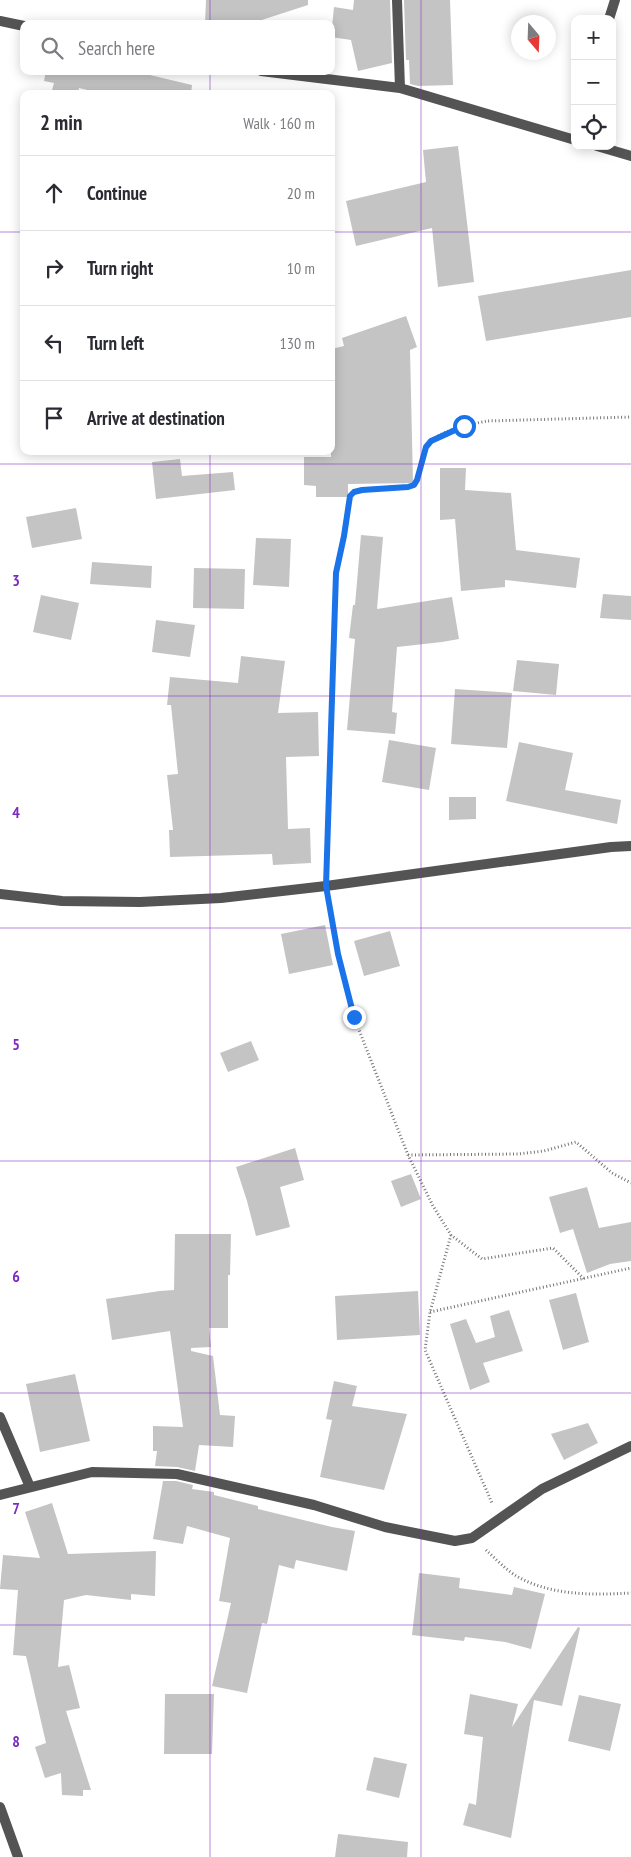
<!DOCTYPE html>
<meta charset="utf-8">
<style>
:root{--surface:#fff;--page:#f7f7f7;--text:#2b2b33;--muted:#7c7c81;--line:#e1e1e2}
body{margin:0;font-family:"PT Sans Narrow",sans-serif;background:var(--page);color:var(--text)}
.controls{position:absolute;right:15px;top:15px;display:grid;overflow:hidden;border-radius:10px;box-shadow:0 2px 12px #0003}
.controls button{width:45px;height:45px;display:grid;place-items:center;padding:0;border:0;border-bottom:1px solid var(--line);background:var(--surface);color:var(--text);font:25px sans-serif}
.compass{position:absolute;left:511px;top:15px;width:45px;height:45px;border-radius:50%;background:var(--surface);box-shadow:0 2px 12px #0003;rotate:161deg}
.stop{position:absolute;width:15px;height:15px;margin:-11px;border:4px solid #1a73e8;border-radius:50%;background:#fff}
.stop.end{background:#1a73e8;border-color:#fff;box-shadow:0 1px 5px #0008}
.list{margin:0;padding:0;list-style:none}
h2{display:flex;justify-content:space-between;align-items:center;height:65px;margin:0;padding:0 20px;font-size:21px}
h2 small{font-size:16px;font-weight:400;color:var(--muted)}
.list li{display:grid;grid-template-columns:32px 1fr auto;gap:15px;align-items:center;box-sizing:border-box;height:75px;padding:0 20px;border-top:1px solid var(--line)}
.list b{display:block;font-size:19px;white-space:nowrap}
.list em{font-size:16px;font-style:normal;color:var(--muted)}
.icon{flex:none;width:28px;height:28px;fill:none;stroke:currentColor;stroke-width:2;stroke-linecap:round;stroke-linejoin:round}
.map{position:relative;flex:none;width:631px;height:1857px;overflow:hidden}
.search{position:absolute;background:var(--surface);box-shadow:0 2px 12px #0003;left:20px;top:20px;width:315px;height:55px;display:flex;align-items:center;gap:12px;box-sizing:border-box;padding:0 18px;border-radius:10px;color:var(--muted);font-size:19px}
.panel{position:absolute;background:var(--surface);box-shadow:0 2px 12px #0003;left:20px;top:90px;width:315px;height:365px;border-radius:10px}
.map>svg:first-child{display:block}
.building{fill:#c4c4c4}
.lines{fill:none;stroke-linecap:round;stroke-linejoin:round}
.path{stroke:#767676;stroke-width:3;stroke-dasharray:1 2.5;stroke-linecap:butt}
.minor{stroke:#545454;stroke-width:10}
.tertiary{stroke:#545454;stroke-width:10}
.route{stroke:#1a73e8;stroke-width:6}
.grid{fill:none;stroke:#7b2cbf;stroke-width:1;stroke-opacity:0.55}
.grid-label{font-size:16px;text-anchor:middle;font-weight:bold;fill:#7b2cbf;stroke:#fff;stroke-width:4;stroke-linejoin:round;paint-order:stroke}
</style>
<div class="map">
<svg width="631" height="1857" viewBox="0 0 631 1857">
<rect width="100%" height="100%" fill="#fff"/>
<path class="building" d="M206,0H308V5L249,24H205Z
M354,0H390L392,63L358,71L351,40L331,37L334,7L353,10Z
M404,0H450L453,85L418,86L410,84L409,60H406Z
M46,71H133L192,85L191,94H104L79,88L78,94H51L54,83L44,81Z
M458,146L474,282L438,287L432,228L356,246L346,201L426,182L423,150Z
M631,270V317L486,341L478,296Z
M406,316L417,347L410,350L413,483L348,484V497H316V486L304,485V457H331V349L344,346L342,338Z
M180,459L182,476L233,472L235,490L156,499L152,462Z
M440,468H466L465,490L511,493L516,550L580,558L576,588L505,580V587L461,591L455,519L440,520Z
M76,508L82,539L32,548L26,517Z
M361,535L383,537L377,609L452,597L459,639L442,642L397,647L392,712L397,713L395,734L347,730L355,639L349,638L353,605H355Z
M256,538L291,539L289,587L253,585Z
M92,562L152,566L151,588L90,584Z
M194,568L245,569L244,609L193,608Z
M603,594L631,596V620L600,618Z
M41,595L79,603L71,640L33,632Z
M156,620L195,625L190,657L152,652Z
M241,656L285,661L278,713L318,712L319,756L286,757L288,829L310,828L311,863L273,865L272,854L170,857L169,830H173L167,775L178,774L171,705H167L170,677L238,683Z
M517,660L559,664L556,695L513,691Z
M455,689L512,693L507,748L451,744Z
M389,740L436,748L429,790L382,782Z
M519,742L573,753L565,790L621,800L617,824L506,801Z
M449,797H476V819L449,820Z
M325,925L333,965L289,974L281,934Z
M390,931L400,966L364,976L354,941Z
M251,1041L259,1060L228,1072L220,1053Z
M295,1148L304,1180L280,1187L290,1227L256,1236L247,1201L236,1167Z
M411,1174L421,1199L401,1207L391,1181Z
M587,1187L599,1228L631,1222V1261L610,1264L587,1273L573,1229L560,1233L549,1197Z
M175,1234H231L230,1275H228V1328H209L211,1347L191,1348V1351L213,1356L220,1415L235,1416L233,1447L199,1445L195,1471L177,1467L155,1466L157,1451H153V1426L183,1427L170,1331L112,1340L106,1299L160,1291L174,1290Z
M418,1291L420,1335L337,1340L335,1296Z
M576,1293L589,1342L563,1350L549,1300Z
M509,1310L523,1351L483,1363L490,1382L470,1390L450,1324L466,1319L476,1343L495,1337L490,1316Z
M75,1374L90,1441L40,1452L26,1384Z
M334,1381L357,1386L352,1406L407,1414L384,1490L320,1477L332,1420L326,1419Z
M588,1423L598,1443L564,1460L551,1434Z
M163,1481H176L193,1485L192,1489L214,1492V1495L258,1506V1509L332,1527L355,1531L347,1571L296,1560L294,1569L279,1565L267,1624L262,1623L247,1693L212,1686L231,1603L219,1601L230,1538L187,1526L183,1544L153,1539Z
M52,1503L68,1554L156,1551L155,1596L131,1594V1600L86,1595L64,1600L58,1667L69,1665L80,1708L66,1711L91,1790H83V1796L62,1795L61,1773L45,1778L35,1747L46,1743L26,1656L13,1655L18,1590L0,1589L3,1555L40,1558L25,1512Z
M419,1573L460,1578L459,1588L512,1595L514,1587L545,1594L531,1649L505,1642L465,1637L464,1641L412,1635Z
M578,1627L580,1628L562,1706L534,1700L511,1838L463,1825L469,1803L476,1805L483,1737L464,1734L470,1694L518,1704L512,1727Z
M165,1694H214L212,1754H164Z
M579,1695L621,1704L610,1751L568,1741Z
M374,1757L407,1764L399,1798L366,1790Z
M338,1834L408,1842L407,1857H335Z"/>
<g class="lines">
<path class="path" d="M327,869L336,573L344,536L350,497L354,492L362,490L408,487L414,485L417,480C420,470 421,456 427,446C435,431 472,424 487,421L631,417
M329,905L338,954L354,1017L408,1155L433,1206L451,1235L482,1259L553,1248L584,1279
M408,1155L518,1154L544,1151L576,1142L612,1173L631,1183
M451,1235L430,1312L425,1350L492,1503
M430,1312L631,1268
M486,1550C496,1559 507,1571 518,1577C553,1596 593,1595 631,1593"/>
<path class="minor" d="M397,0L400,88
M609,19L615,0
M0,21L24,26
M261,71L400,88L575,140
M597,146L631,156
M0,1417L30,1487
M0,1495L92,1472L177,1474L314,1505L385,1527L455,1541L472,1538L542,1489L631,1446
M0,1807L18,1857"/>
<path class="tertiary" d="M0,894L62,901L140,902L221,898L326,886L611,847L631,846"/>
</g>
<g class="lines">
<path class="route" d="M354,1017L338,954L326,886L336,573L344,536L350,496L354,492L362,490L408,487L414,485L417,480L426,447L431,441L464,426"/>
</g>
<path class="grid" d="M210,0V24M421,0V1857M210,71V94M0,232H24M331,232H631M210,451V1857M0,464H631M0,696H631M0,928H631M0,1161H631M0,1393H631M0,1625H631"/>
<g class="grid-label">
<text x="16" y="586">3</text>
<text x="16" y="818">4</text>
<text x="16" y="1050">5</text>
<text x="16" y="1282">6</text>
<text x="16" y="1514">7</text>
<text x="16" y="1747">8</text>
</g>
</svg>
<div class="controls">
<button>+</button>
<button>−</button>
<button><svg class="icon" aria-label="locate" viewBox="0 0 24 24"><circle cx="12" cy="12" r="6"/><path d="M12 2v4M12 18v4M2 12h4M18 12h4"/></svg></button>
</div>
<svg class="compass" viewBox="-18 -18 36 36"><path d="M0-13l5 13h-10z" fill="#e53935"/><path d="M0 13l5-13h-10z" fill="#7c7c81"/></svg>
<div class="stop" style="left:464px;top:426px"></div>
<div class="stop end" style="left:354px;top:1017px"></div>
<div class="search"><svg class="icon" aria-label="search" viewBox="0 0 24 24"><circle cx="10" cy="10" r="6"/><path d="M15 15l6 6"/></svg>Search here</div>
<section class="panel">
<h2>2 min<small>Walk · 160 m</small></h2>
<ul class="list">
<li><svg class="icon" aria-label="ahead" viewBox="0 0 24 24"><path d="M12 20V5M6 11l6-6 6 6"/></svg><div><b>Continue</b></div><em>20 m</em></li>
<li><svg class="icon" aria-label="right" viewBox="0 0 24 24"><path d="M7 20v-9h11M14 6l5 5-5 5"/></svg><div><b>Turn right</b></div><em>10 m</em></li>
<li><svg class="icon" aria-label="left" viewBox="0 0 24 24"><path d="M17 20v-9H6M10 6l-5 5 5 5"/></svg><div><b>Turn left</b></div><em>130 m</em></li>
<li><svg class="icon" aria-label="arrive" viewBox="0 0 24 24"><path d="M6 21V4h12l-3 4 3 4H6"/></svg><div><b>Arrive at destination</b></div></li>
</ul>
</section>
</div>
